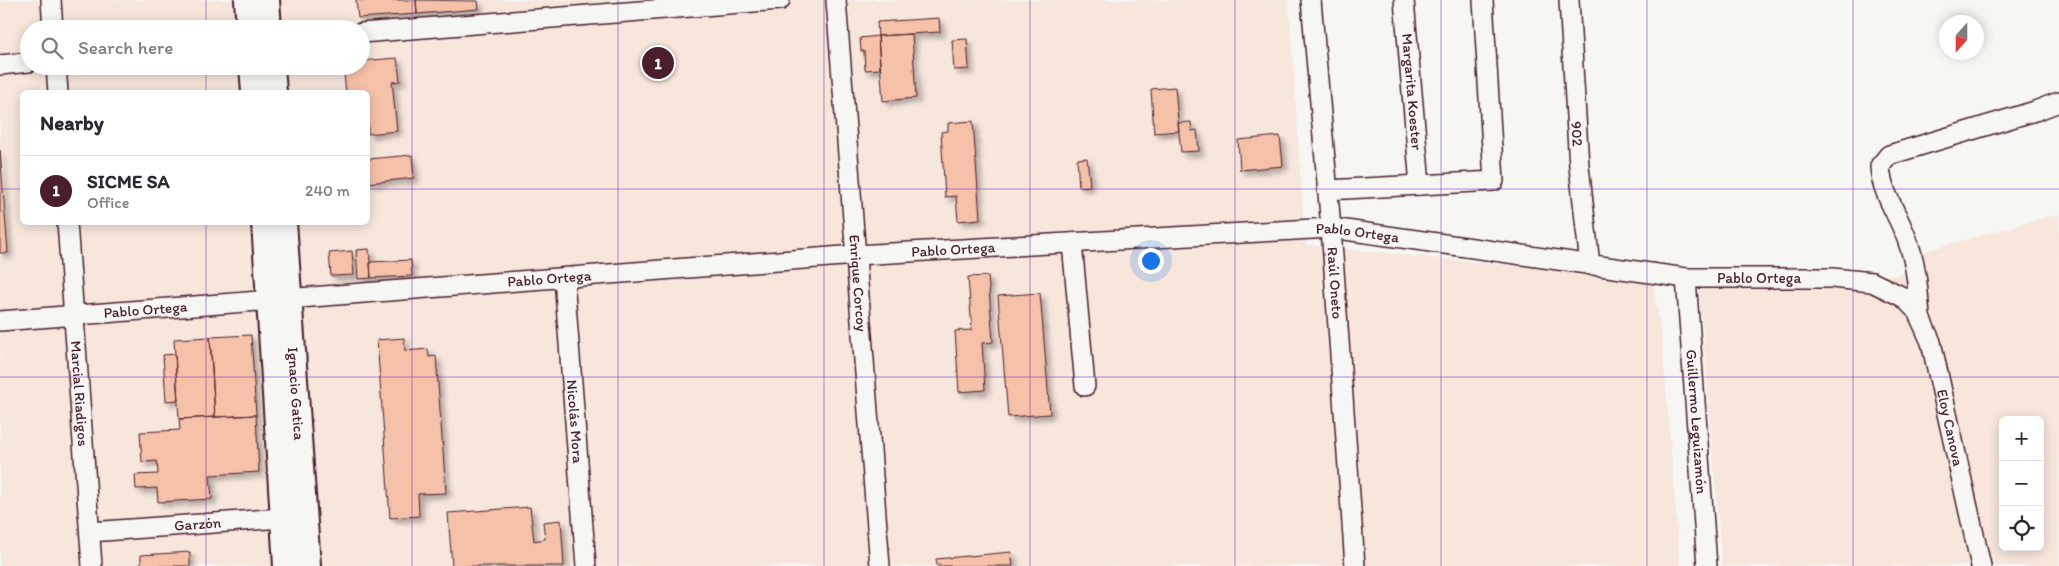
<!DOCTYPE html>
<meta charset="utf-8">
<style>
:root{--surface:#fff;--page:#f2f2f3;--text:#2b2b33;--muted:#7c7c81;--line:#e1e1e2;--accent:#4a1f2b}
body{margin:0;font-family:Itim,sans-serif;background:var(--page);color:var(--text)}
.controls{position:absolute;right:15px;bottom:15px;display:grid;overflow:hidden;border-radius:8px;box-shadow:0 2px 12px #0003}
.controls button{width:45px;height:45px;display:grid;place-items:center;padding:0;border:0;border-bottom:1px solid var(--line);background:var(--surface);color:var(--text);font:25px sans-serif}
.compass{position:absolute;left:1939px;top:15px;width:45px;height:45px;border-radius:50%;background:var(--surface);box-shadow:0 2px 12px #0003;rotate:201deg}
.you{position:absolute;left:1150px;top:260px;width:18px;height:18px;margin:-12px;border:4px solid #fff;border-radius:50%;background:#1a73e8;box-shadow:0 0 0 8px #1a73e833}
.badge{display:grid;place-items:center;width:32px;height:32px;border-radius:50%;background:var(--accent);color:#fff;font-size:16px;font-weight:700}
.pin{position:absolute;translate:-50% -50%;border:2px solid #fff;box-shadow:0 1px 5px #0006}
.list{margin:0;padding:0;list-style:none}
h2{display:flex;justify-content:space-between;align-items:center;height:65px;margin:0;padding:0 20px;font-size:21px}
h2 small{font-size:16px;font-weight:400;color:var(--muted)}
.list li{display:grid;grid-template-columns:32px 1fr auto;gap:15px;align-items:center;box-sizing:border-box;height:70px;padding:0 20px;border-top:1px solid var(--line)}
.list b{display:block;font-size:19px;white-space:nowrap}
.list p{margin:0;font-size:16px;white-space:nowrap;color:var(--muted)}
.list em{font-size:16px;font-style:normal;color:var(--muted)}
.icon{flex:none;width:28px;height:28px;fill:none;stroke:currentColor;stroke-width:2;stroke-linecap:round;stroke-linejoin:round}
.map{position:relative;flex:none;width:2059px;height:566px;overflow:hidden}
.search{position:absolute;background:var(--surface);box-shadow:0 2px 12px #0003;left:20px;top:20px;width:350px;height:55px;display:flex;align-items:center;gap:12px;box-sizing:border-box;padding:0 18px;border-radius:28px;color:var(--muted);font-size:19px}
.panel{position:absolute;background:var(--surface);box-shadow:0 2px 12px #0003;left:20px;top:90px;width:350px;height:135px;border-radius:8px}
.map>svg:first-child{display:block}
.built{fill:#f6e6dc;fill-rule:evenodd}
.building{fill:#f6c1a9;stroke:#4a1f2b;filter:url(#shadow)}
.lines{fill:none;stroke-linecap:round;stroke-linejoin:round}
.minor-casing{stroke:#4a1f2b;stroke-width:22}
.major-casing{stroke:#4a1f2b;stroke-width:28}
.minor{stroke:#f6f6f2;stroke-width:19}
.major{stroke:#f6f6f2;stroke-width:24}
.grid{fill:none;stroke:#7b2cbf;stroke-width:1;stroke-opacity:0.55}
.labels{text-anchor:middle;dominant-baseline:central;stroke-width:4;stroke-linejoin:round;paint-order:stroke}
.street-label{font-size:15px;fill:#4a1f2b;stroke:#f6f6f2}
</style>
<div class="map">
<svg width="2059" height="566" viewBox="0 0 2059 566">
<defs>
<filter id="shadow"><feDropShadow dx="4.5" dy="4.5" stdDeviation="2.5" flood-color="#0004"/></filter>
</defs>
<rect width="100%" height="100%" fill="#f6f6f2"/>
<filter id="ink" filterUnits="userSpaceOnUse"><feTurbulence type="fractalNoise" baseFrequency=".02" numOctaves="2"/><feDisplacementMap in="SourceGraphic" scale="10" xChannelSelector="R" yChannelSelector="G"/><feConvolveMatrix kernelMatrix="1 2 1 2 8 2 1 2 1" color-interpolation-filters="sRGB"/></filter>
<g filter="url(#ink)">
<path class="built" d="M0,0H1289L1305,245L1652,280L1662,340L1680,566H0ZM29,29H361V66H29ZM22,92H368V222H22Z
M2059,214V566H1722L1699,286L1928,273L1921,252ZM2003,420H2040V547H2003Z"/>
<path class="building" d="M356,0H416L417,14L358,18Z
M416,0L478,1L479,9L417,14Z
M939,18L940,32L878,36L877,22Z
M912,34L916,98L883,101L878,36Z
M878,36L880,69L865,70L864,51H861L860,38Z
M967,39L969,69L954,70L952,40Z
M397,58L400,81L392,82L397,131L368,134V92H346L343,66H361V61Z
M1175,87L1179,131L1154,133L1151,89Z
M973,121L980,219L958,221L956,196L945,197L941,132L948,131V123Z
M1191,122L1192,131L1197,130L1199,151L1181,152L1178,123Z
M1280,136L1283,166L1240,170L1238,140Z
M0,150L8,253H0Z
M412,155L414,178L368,183V159Z
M1087,158L1090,186L1079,187L1077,159Z
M369,249L371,278L358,279L356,250Z
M352,251L354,275L331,276L329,253Z
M411,260L412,276L371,278L370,262Z
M988,276L993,342L982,343L985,390L959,392L955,331L972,330L968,277Z
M1040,293L1050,414L1008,417L998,296Z
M251,335L256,415L215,417L210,337Z
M210,337L215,417L179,419L174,339Z
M404,338L405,351L428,349L429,357L436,356L446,493L418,494L419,516L390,518L377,340Z
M175,354L178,400L166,401L163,355Z
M256,415L259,472L210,475L212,499L158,502L157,488L136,489L135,475L158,474L157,461L142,462L140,432L180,430L179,419Z
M530,507L534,541L545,539L543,522L561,520L564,566H452L448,513Z
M190,552V566H141V555Z
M1011,552L1013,566H937L936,559Z"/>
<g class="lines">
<defs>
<g id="minor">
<path d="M51,0L53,29"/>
<path id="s1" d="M836,0L880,566"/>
<path id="s2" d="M1311,0L1331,228L1355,566"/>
<path id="s3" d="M1404,0L1420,185"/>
<path id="s4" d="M1569,0L1579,166L1590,265"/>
<path d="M361,33L780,0"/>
<path d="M0,65L29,62"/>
<path d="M56,66L58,92"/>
<path d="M1327,190L1494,181L1483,0"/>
<path id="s5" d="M67,222L92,566"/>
<path d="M1072,243L1085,386"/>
<path id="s6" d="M564,278L586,566"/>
<path id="s7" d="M1686,278L1707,566"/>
<path d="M1920,317C1918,293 1917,268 1909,245C1901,218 1881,194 1880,166L1889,155L2035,111L2059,102"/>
<path id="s8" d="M0,321L856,255L1331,228L1686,278H1832L1872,282L1903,297L1917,311L1931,342L1981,566"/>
<path id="s9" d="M90,532L296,517"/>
</g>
<g id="major">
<path d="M247,0L249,29"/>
<path d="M267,0L269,29"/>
<path d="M252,66L254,92"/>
<path d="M272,66L274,92"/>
<path d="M264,222L286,566"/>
<path id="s10" d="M284,222L308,566"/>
</g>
</defs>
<use href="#minor" class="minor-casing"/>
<use href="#major" class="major-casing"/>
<use href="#minor" class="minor"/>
<use href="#major" class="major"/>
</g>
</g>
<path class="grid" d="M206,0V29M412,0V566M618,0V566M824,0V566M1030,0V566M1235,0V566M1441,0V566M1647,0V566M1853,0V566M206,66V92M0,189H22M368,189H2059M206,222V566M0,377H2059"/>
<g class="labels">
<g class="street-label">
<text stroke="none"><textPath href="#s3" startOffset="92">Margarita Koester</textPath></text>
<text stroke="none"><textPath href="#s4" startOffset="134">902</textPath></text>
<text stroke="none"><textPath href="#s8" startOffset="1361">Pablo Ortega</textPath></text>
<text stroke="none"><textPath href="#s8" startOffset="956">Pablo Ortega</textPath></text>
<text stroke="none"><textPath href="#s8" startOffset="1766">Pablo Ortega</textPath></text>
<text stroke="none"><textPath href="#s8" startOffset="551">Pablo Ortega</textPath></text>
<text stroke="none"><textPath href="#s1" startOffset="284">Enrique Corcoy</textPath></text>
<text stroke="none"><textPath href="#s2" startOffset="284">Raúl Oneto</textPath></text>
<text stroke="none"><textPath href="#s8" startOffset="146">Pablo Ortega</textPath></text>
<text stroke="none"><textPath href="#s5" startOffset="172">Marcial Riadigos</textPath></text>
<text stroke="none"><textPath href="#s10" startOffset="172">Ignacio Gatica</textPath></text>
<text stroke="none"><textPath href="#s6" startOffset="144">Nicolás Mora</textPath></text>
<text stroke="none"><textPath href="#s7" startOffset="144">Guillermo Leguizamón</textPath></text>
<text stroke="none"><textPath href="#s8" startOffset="2055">Eloy Canova</textPath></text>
<text stroke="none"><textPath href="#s9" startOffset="108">Garzón</textPath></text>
</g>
</g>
</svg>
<div class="controls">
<button>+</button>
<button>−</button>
<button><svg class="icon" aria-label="locate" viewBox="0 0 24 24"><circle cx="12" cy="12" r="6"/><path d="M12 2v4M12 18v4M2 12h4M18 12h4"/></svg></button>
</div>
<svg class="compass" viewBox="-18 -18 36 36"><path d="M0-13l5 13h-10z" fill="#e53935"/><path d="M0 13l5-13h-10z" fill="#7c7c81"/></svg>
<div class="you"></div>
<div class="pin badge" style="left:658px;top:63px">1</div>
<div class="search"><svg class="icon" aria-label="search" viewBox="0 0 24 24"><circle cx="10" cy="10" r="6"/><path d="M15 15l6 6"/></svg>Search here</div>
<section class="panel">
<h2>Nearby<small></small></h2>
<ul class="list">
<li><span class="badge">1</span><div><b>SICME SA</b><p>Office</p></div><em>240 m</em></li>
</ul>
</section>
</div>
